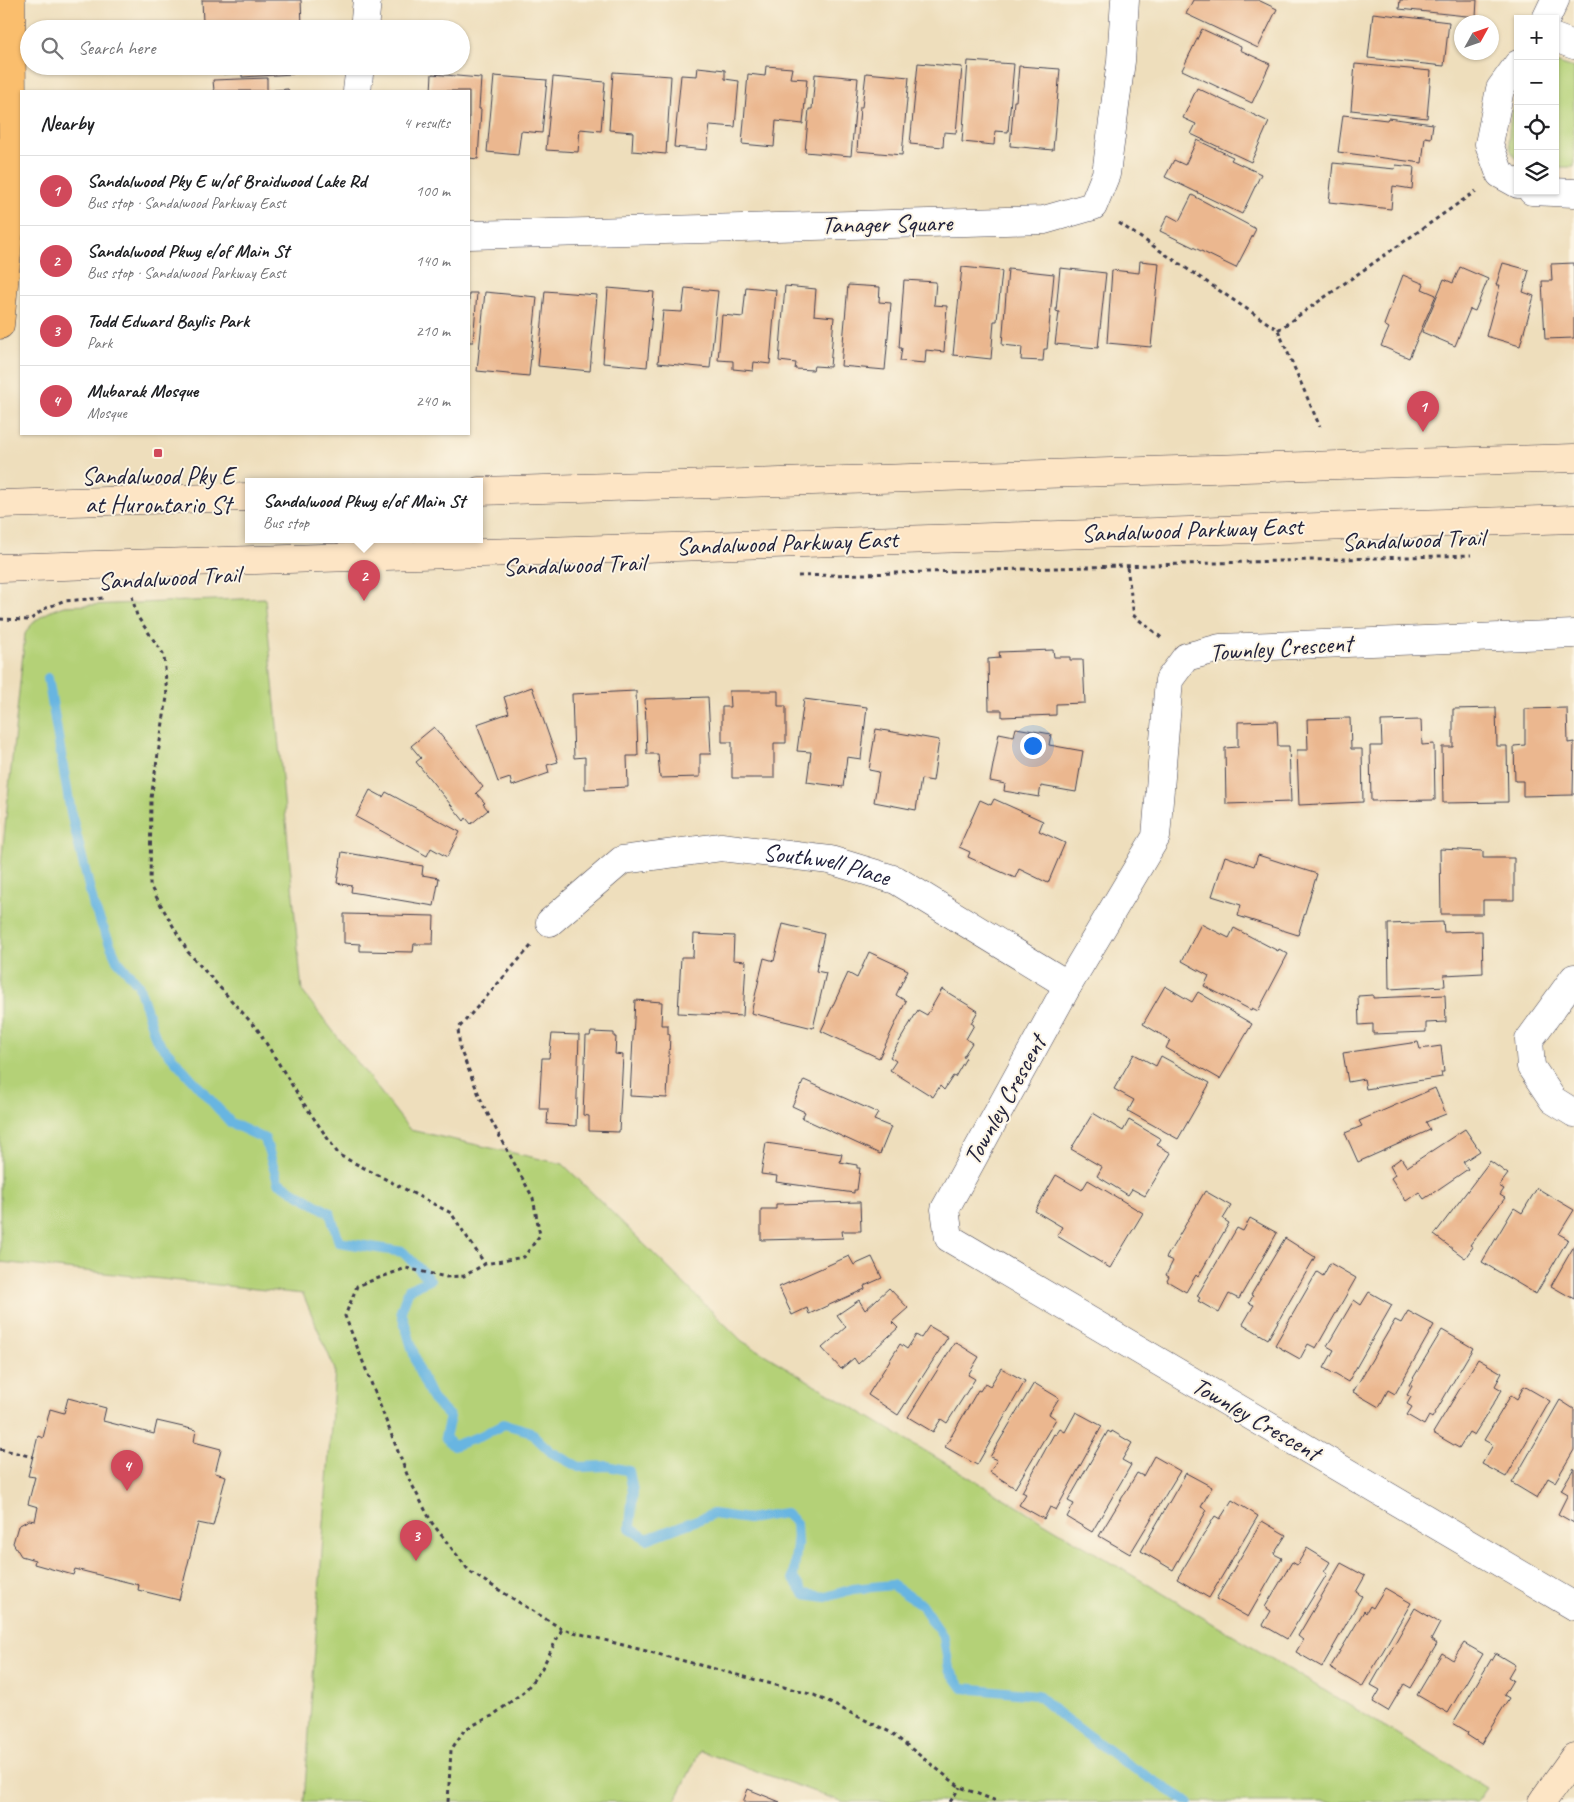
<!DOCTYPE html>
<meta charset="utf-8">
<style>
:root{--surface:#fff;--page:#f6f6f6;--text:#202124;--muted:#757577;--line:#e0e0e0;--accent:#d1495b}
body{margin:0;font-family:Caveat,sans-serif;background:var(--page);color:var(--text)}
.controls{position:absolute;right:15px;top:15px;display:grid;overflow:hidden;border-radius:0px;box-shadow:0 1px 4px #0004}
.controls button{width:45px;height:45px;display:grid;place-items:center;padding:0;border:0;border-bottom:1px solid var(--line);background:var(--surface);color:var(--text);font:25px sans-serif}
.compass{position:absolute;left:1454px;top:15px;width:45px;height:45px;border-radius:50%;background:var(--surface);box-shadow:0 1px 4px #0004;rotate:50deg}
.you{position:absolute;left:1032px;top:745px;width:18px;height:18px;margin:-12px;border:4px solid #fff;border-radius:50%;background:#1a73e8;box-shadow:0 0 0 8px #1a73e833}
.badge{display:grid;place-items:center;width:32px;height:32px;border-radius:50%;background:var(--accent);color:#fff;font-size:16px;font-weight:700}
.pin{position:absolute;translate:-50% -41px;filter:drop-shadow(0 1px 2px #0008)}
.pin::after{content:'';position:absolute;top:26px;width:18px;height:15px;background:inherit;clip-path:polygon(0 0,100% 0,50% 100%)}
.popup{position:absolute;left:245px;top:478px;width:238px;height:65px;box-sizing:border-box;display:grid;place-content:center;border-radius:0px;background:var(--surface);filter:drop-shadow(0 1px 4px #0005);font-size:16px;white-space:nowrap;color:var(--muted)}
.popup b{font-size:19px;color:var(--text)}
.popup::after{content:'';position:absolute;left:50%;top:100%;margin-left:-10px;border:10px solid transparent;border-top-color:var(--surface)}
.list{margin:0;padding:0;list-style:none}
h2{display:flex;justify-content:space-between;align-items:center;height:65px;margin:0;padding:0 20px;font-size:21px}
h2 small{font-size:16px;font-weight:400;color:var(--muted)}
.list li{display:grid;grid-template-columns:32px 1fr auto;gap:15px;align-items:center;box-sizing:border-box;height:70px;padding:0 20px;border-top:1px solid var(--line)}
.list b{display:block;font-size:19px;white-space:nowrap}
.list p{margin:0;font-size:16px;white-space:nowrap;color:var(--muted)}
.list em{font-size:16px;font-style:normal;color:var(--muted)}
.icon{flex:none;width:28px;height:28px;fill:none;stroke:currentColor;stroke-width:2;stroke-linecap:round;stroke-linejoin:round}
.map{position:relative;flex:none;width:1574px;height:1802px;overflow:hidden}
.search{position:absolute;background:var(--surface);box-shadow:0 1px 4px #0004;left:20px;top:20px;width:450px;height:55px;display:flex;align-items:center;gap:12px;box-sizing:border-box;padding:0 18px;border-radius:28px;color:var(--muted);font-size:19px}
.panel{position:absolute;background:var(--surface);box-shadow:0 1px 4px #0004;left:20px;top:90px;width:450px;height:345px;border-radius:0px}
.map>svg:first-child{display:block}
.green{fill:#b4d177;stroke:#6b7a59}
.lines{fill:none;stroke-linecap:round;stroke-linejoin:round}
.stream{stroke:#67b5e1;stroke-width:10}
.building{fill:#ebb78f}
.street-casing{stroke:#413e4e;stroke-width:29}
.secondary-casing{stroke:#413e4e;stroke-width:29}
.primary-casing{stroke:#413e4e;stroke-width:29}
.path{stroke:#413e4e;stroke-width:3;stroke-dasharray:4 4;stroke-linecap:butt}
.street{stroke:#fff;stroke-width:28}
.secondary{stroke:#fde5c5;stroke-width:28}
.primary{stroke:#fabe6d;stroke-width:28}
.poi-dot{fill:#d1495b;stroke:#fcf5e5;stroke-width:2}
.labels{text-anchor:middle;dominant-baseline:central;stroke-width:4;stroke-linejoin:round;paint-order:stroke}
.street-label{font-size:25px;fill:#22223b;stroke:#fcf5e5}
.poi-label{font-size:25px;fill:#22223b;stroke:#fcf5e5}
</style>
<div class="map">
<svg width="1574" height="1802" viewBox="0 0 1574 1802">
<rect width="100%" height="100%" fill="#fcf5e5"/>
<filter id="ink" filterUnits="userSpaceOnUse"><feTurbulence type="fractalNoise" baseFrequency=".02" numOctaves="2"/><feDisplacementMap in="SourceGraphic" scale="10" xChannelSelector="R" yChannelSelector="G"/><feConvolveMatrix kernelMatrix="1 2 1 2 8 2 1 2 1" color-interpolation-filters="sRGB"/></filter>
<filter id="wash" filterUnits="userSpaceOnUse"><feTurbulence type="fractalNoise" baseFrequency=".0096" numOctaves="4" result="noise"/><feDisplacementMap in="SourceGraphic" scale="20" xChannelSelector="R" yChannelSelector="G"/><feGaussianBlur stdDeviation="1.12" result="paint"/><feColorMatrix in="noise" values="0 0 0 0 0 0 0 0 0 0 0 0 0 0 0 0 0 1.4 0 .05"/><feComposite in="paint" operator="in"/></filter>
<g filter="url(#wash)">
<rect width="100%" height="100%" fill="#eedebc"/>
<path class="green" d="M1555,62L1574,68V167H1555Z
M1518,92V161C1501,144 1512,112 1518,92Z
M265,598L302,991L410,1130L563,1164L742,1341L1487,1788L1477,1802H843L700,1751L675,1802H304L335,1370L303,1294L0,1262V875L25,634C32,620 48,611 64,606Z"/>
<g class="lines">
<path class="stream" d="M48,678L71,813L94,907L117,960L138,984L156,1039L231,1123L265,1139L278,1182L330,1213L339,1242L403,1252L430,1280L409,1289L401,1311L419,1371L433,1400L450,1417L445,1437L453,1446L481,1436L504,1424L529,1431L551,1452L579,1467L608,1466L629,1471L633,1491L630,1528L647,1539L713,1514L748,1519L785,1513L796,1523L797,1544L793,1578L804,1594L826,1597L853,1589L892,1585L921,1604L944,1638L949,1669L963,1688L1037,1695L1059,1714L1124,1762L1188,1802"/>
</g>
<g id="blocks">
<path class="building" d="M202,0H301L302,26L269,28L268,22L228,24L227,21L203,22Z
M1193,0H1258L1277,9L1258,48L1186,14Z
M1400,0H1477L1476,17L1399,9Z
M1373,13L1449,22L1444,66L1368,58Z
M1202,29L1241,47L1240,50L1270,64L1252,103L1182,70Z
M968,61L1014,64L1008,132L995,131L994,145L962,142Z
M918,63L962,67L956,133L944,132L943,147L910,144Z
M1355,64L1431,71L1427,118L1351,110Z
M223,66H292L293,74L242,77V73L223,74Z
M766,66L792,68L790,78L807,79L803,124L776,121L774,147L742,144L748,74L765,76Z
M1019,66L1060,69L1053,150L1010,146L1014,101H1016Z
M698,67L725,70V79L739,81L735,127L710,125L707,150L674,147L681,75L697,76Z
M613,72L671,76L666,154L632,151L633,132L609,130Z
M866,73L909,77L902,155L857,151L860,107H862Z
M432,74L481,78L479,109H481L478,159L469,158V91H431Z
M815,74L858,78L851,156L805,152L809,109H812Z
M494,76L547,80L542,133L521,131L518,155L487,152Z
M553,77L605,82L601,131L580,129L578,152L546,150Z
M267,78V91H214L213,80Z
M1197,88L1269,122L1251,162L1191,134L1196,124L1183,118Z
M288,89L289,91H274V90Z
M1343,115L1387,120L1388,118L1433,124L1431,138L1425,137L1422,163L1338,152Z
M1197,140L1233,157L1231,160L1261,174L1242,214L1165,177L1174,160L1185,165Z
M1333,163L1395,169L1396,165L1414,167L1412,189L1393,186L1391,209L1329,202Z
M1192,195L1256,229L1236,268L1160,231L1168,215L1179,221Z
M1140,261L1159,263L1151,347L1107,343L1112,270L1139,273Z
M1503,263L1529,270L1523,292L1534,296L1520,346L1486,336L1500,285H1496Z
M1574,263V338L1545,339L1542,281H1552L1551,264Z
M962,267L1002,271L997,321H994L991,359L953,355Z
M1460,267L1488,279L1475,311L1470,309L1455,346L1422,332L1444,279L1453,283Z
M1060,268L1106,273L1098,348L1055,344L1059,312L1056,311Z
M1008,269L1054,274L1047,349H1044L1043,361L1021,360L1022,347L1002,345Z
M1403,275L1424,284L1422,289L1436,295L1409,358L1381,346L1389,328L1384,325Z
M904,280L936,282L934,305L947,306L944,352L926,350L925,363L900,361L902,348H899Z
M848,285L880,287L879,302L891,303L885,370L841,366Z
M785,286L816,289L814,315L834,317L830,367L814,366L813,370L795,369L796,363L779,361Z
M746,287L776,290L770,364L754,362L753,371L733,369V361L718,360L722,315L743,317Z
M608,288L654,292L647,367L603,363Z
M685,288L718,291L710,368L658,363L663,311L682,312Z
M545,291L597,295L590,371L538,366Z
M485,292L537,297L529,376L477,371Z
M469,293H477L473,342H469Z
M1053,650L1054,657H1070V660H1083L1085,703L1056,704V715L1002,717V710H989L988,659L1000,658L999,652Z
M532,687L558,762L547,765L549,773L512,786L510,778L498,782L477,724L509,713L504,697Z
M636,691L638,756H627L628,787L585,789V757L574,758L572,694Z
M729,691H778V706H786V743H774V778H732V742H722V707H730Z
M708,697L711,754H700V777L660,778L658,754H647L645,699Z
M804,699L867,707L861,759L847,757L843,787L807,782L811,752L797,751Z
M1496,708L1497,746H1507L1508,802L1443,803L1442,747H1453V709Z
M1567,708L1568,743L1574,742L1573,795L1523,796V781H1515L1514,746L1525,745V709Z
M1350,718L1351,749H1362L1363,802L1299,805L1297,750H1308L1307,719Z
M1421,720L1422,745L1434,744L1435,800L1371,801L1370,746H1382L1381,721Z
M1277,721L1278,746H1289L1291,802L1226,804L1225,748L1238,747V722Z
M434,727L483,787L476,793L485,803L483,804L488,810L471,824L466,818L464,821L416,762L421,758L411,746Z
M1016,728L1051,734L1049,745L1083,751L1076,792L1041,786L1039,797L1004,791L1005,784L990,781L999,733L1014,736Z
M876,729L939,740L933,781L921,779L916,810L874,802L879,772L869,770Z
M370,790L383,797L386,792L460,832L447,857L431,848L427,856L356,817Z
M994,799L1043,821L1039,831L1065,843L1048,883L1019,869L1015,878L968,857L970,852L959,847L980,800L991,805Z
M1440,849L1483,851V858H1514V900H1483V914H1441Z
M342,852L423,866L422,875L439,878L434,906L351,892L352,886L337,883Z
M1258,855L1317,874L1298,935L1238,916L1241,905L1212,896L1225,856L1254,866Z
M344,914L434,916L433,944H414L413,952L360,951V944L344,943Z
M1443,922L1444,932L1482,931L1483,973L1444,975L1445,986L1389,989L1388,924Z
M783,924L824,934L816,971L826,973L813,1028L751,1013L764,958L774,961Z
M1201,924L1229,938L1234,928L1278,951L1279,949L1288,954L1258,1011L1252,1008L1251,1010L1204,986L1209,976L1182,961Z
M694,934L734,936L733,960L746,961L743,1016L678,1013L681,957H693Z
M869,952L908,970L896,995L906,1001L879,1058L821,1031L848,973L857,978Z
M1165,986L1192,1002L1198,992L1252,1024L1220,1079L1166,1048L1170,1040L1143,1024Z
M942,989L978,1011L971,1023L974,1025L966,1039L972,1043L963,1057L966,1058L955,1077L953,1076L944,1090L940,1086L933,1097L890,1070L896,1061L890,1057L918,1010L927,1015Z
M1373,995V998L1445,995L1446,1022L1426,1023V1032L1373,1034V1024L1359,1025L1358,996Z
M635,1000L662,1002L661,1025H668V1034L670,1035L667,1098L630,1096Z
M591,1032L614,1033V1037H616L615,1054L623,1055L619,1132L589,1131V1116L583,1115L586,1036H590Z
M552,1034L579,1035L576,1126L547,1124L548,1109H539L542,1058H549Z
M1418,1042L1420,1049L1441,1046L1444,1072H1441L1442,1077L1366,1089L1364,1079L1348,1082L1343,1053Z
M1134,1054L1156,1066L1161,1056L1210,1083L1178,1139L1128,1111L1134,1100L1114,1089Z
M804,1080L878,1113L874,1120L891,1127L880,1154L802,1118L805,1112L792,1106Z
M1435,1088L1446,1114L1426,1122L1430,1130L1358,1162L1345,1133L1362,1126L1359,1121Z
M1093,1113L1123,1131L1129,1120L1161,1139L1157,1145L1171,1153L1145,1196L1132,1189L1128,1195L1097,1176L1102,1167L1071,1149Z
M1465,1129L1480,1151L1463,1162L1468,1169L1424,1199L1419,1192L1406,1201L1391,1178L1395,1175L1390,1166L1401,1158L1407,1167Z
M766,1143L842,1154L840,1162L857,1165V1168H860L857,1190H854V1193L776,1182L777,1176L761,1174Z
M1490,1161L1508,1174L1499,1186L1504,1189L1500,1195L1505,1198L1470,1245L1473,1247L1465,1258L1434,1235Z
M1056,1175L1082,1190L1088,1180L1143,1213L1110,1268L1057,1236L1062,1227L1035,1211Z
M1537,1188L1574,1210L1559,1234L1568,1239L1536,1294L1482,1262L1514,1208L1522,1213Z
M1205,1191L1231,1206L1223,1219L1229,1223L1198,1277L1196,1275L1186,1292L1167,1281L1169,1277L1166,1275L1173,1261L1166,1258Z
M860,1202L861,1231H842L843,1238L761,1240V1209H776V1204Z
M1250,1218L1277,1233L1239,1299L1229,1294L1219,1313L1198,1301L1200,1298L1197,1296L1237,1228L1243,1231Z
M1285,1238L1315,1257L1268,1339L1243,1324L1254,1305L1249,1303L1253,1296L1251,1295Z
M1574,1246V1299L1551,1286Z
M849,1256L854,1265L872,1257L882,1278L864,1286L865,1289L809,1314L807,1308L792,1315L779,1287Z
M1330,1263L1356,1278L1316,1348L1308,1344L1300,1359L1275,1345L1317,1272L1323,1276Z
M889,1288L908,1308L892,1322L898,1328L858,1364L854,1358L841,1369L822,1348L846,1327L837,1315L859,1300L865,1310Z
M1369,1292L1392,1305L1348,1382L1324,1368L1334,1350L1327,1346L1354,1300L1361,1305Z
M1408,1311L1434,1325L1395,1394L1388,1390L1379,1407L1353,1392L1395,1320L1401,1323Z
M929,1326L948,1337L898,1415L868,1395L900,1344L907,1349L916,1335L921,1338Z
M1442,1330L1473,1348L1432,1418L1429,1416L1424,1425L1407,1415L1412,1407L1407,1404L1411,1397L1407,1395L1412,1386L1409,1385Z
M955,1342L979,1357L968,1375L975,1379L947,1423L941,1419L933,1432L908,1417Z
M1478,1359L1502,1373L1495,1386L1502,1390L1474,1435L1469,1432L1459,1448L1433,1433Z
M1001,1368L1025,1381L977,1465L945,1447L978,1390L980,1391L985,1383L990,1386Z
M1034,1383L1059,1398L1049,1414L1056,1419L1015,1488L990,1472L997,1460L990,1457Z
M1524,1386L1550,1401L1506,1477L1482,1464L1493,1445L1484,1440L1511,1395L1517,1399Z
M68,1398L106,1408L103,1421L154,1434L157,1421L196,1430L194,1442L221,1449L215,1473L226,1476L213,1526L198,1523L179,1600L138,1590L139,1585L75,1569L73,1575L34,1564L35,1560L21,1556L13,1543L18,1526L29,1520L35,1521L38,1507L28,1504L35,1477L28,1476L38,1436L43,1438L50,1409L64,1413Z
M1560,1400L1574,1409V1450L1555,1482L1548,1478L1537,1498L1512,1483Z
M1076,1412L1102,1426L1056,1510L1050,1507L1044,1519L1019,1505L1026,1494L1022,1492L1054,1434L1056,1435L1060,1429L1065,1432Z
M1108,1431L1111,1433L1112,1431L1132,1443L1122,1460L1131,1465L1092,1532L1067,1517L1074,1504L1068,1501Z
M1154,1456L1180,1471L1130,1554L1099,1536L1137,1473L1143,1476Z
M1574,1468V1523L1558,1514L1568,1494L1561,1490Z
M1186,1473L1212,1487L1201,1507L1207,1510L1173,1570L1141,1551Z
M1232,1500L1258,1516L1209,1598L1177,1579L1215,1516L1220,1519Z
M1262,1521L1286,1535L1274,1554L1282,1558L1248,1617L1216,1599Z
M1307,1548L1330,1562L1324,1572L1327,1574L1287,1639L1263,1625L1271,1611L1265,1607L1292,1562L1297,1565Z
M1341,1563L1365,1576L1356,1592L1362,1596L1322,1667L1296,1652L1303,1640L1298,1636Z
M1385,1588L1411,1603L1362,1687L1330,1668L1364,1611L1366,1613L1370,1606L1373,1608Z
M1415,1608L1440,1623L1431,1640L1437,1644L1411,1688L1404,1684L1388,1711L1373,1702L1380,1690L1371,1685Z
M1464,1643L1483,1654L1448,1713L1417,1695L1442,1653L1453,1660Z
M1495,1653L1515,1665L1508,1677L1513,1680L1504,1695L1509,1698L1481,1744L1467,1735L1468,1732L1453,1723Z
M748,1789L780,1802H743Z"/>
</g>
</g>
<g filter="url(#ink)">
<use href="#blocks" fill-opacity="0" stroke="#413e4e" stroke-width="1"/>
<g class="lines">
<defs>
<g id="street">
<path d="M1546,19L1555,0"/>
<path d="M364,29L367,0"/>
<path d="M1555,38L1574,45"/>
<path d="M1518,64L1500,89L1489,144L1500,174L1518,184"/>
<path d="M357,91L360,66"/>
<path d="M1532,191L1574,193"/>
<path d="M469,235L1044,220L1093,206L1106,174L1121,61L1125,0"/>
<path d="M1574,634L1220,648L1186,657L1169,680L1156,837L1068,985L945,1209L949,1238L1574,1606"/>
<path id="s1" d="M550,922L622,860L721,847L830,860L896,880L1068,985"/>
<path d="M1574,978L1529,1040L1531,1067L1553,1100L1574,1113"/>
</g>
<path id="secondary" d="M479,491L1574,458
M0,504L249,497
M0,568L1574,519
M1542,1802L1574,1757"/>
<path id="primary" d="M0,325L13,192L11,0"/>
</defs>
<use href="#street" class="street-casing"/>
<use href="#secondary" class="secondary-casing"/>
<use href="#primary" class="primary-casing"/>
<path class="path" d="M1119,223L1278,330L1320,427
M1278,330L1476,191
M1127,567L1134,616L1162,638
M798,576L1471,555
M132,596L137,616L164,655L167,697L151,798L150,886L188,952L258,1030L300,1098L339,1155L451,1213L485,1264
M0,619L30,620L44,609L63,601L104,598
M531,946L458,1029L460,1049L484,1107L533,1198L540,1235L524,1257L485,1264L464,1276L446,1277L406,1268L357,1286L345,1316L408,1477L432,1523L470,1572L562,1629L814,1695L890,1732L960,1787L999,1802
M0,1449L33,1457
M448,1802L451,1750L465,1729L492,1716L526,1690L542,1668L562,1629
M950,1802L960,1787"/>
<use href="#street" class="street"/>
<use href="#secondary" class="secondary"/>
<use href="#primary" class="primary"/>
</g>
</g>
<rect class="poi-dot" x="153" y="448" width="10" height="10" rx="2.5"/>
<g class="labels">
<g class="street-label">
<text transform="translate(887 224) rotate(-1)">Tanager Square</text>
<text transform="translate(1192 530) rotate(-2)">Sandalwood Parkway East</text>
<text transform="translate(1413 540) rotate(-2)">Sandalwood Trail</text>
<text transform="translate(787 543) rotate(-2)">Sandalwood Parkway East</text>
<text transform="translate(574 565) rotate(-2)">Sandalwood Trail</text>
<text transform="translate(169 578) rotate(-3)">Sandalwood Trail</text>
<text transform="translate(1281 648) rotate(-4)">Townley Crescent</text>
<text stroke="none"><textPath href="#s1" startOffset="302">Southwell Place</textPath></text>
<text transform="translate(1005 1100) rotate(-61)">Townley Crescent</text>
<text transform="translate(1256 1419) rotate(30)">Townley Crescent</text>
</g>
<g class="poi-label">
<text x="158" y="476">Sandalwood Pky E<tspan x="158" dy="29">at Hurontario St</tspan></text>
</g>
</g>
</svg>
<div class="controls">
<button>+</button>
<button>−</button>
<button><svg class="icon" aria-label="locate" viewBox="0 0 24 24"><circle cx="12" cy="12" r="6"/><path d="M12 2v4M12 18v4M2 12h4M18 12h4"/></svg></button>
<button><svg class="icon" aria-label="layers" viewBox="0 0 24 24"><path d="M12 4l9 5-9 5-9-5zM3 14l9 5 9-5"/></svg></button>
</div>
<svg class="compass" viewBox="-18 -18 36 36"><path d="M0-13l5 13h-10z" fill="#e53935"/><path d="M0 13l5-13h-10z" fill="#757577"/></svg>
<div class="you"></div>
<div class="pin badge" style="left:1423px;top:432px">1</div>
<div class="pin badge" style="left:364px;top:601px">2</div>
<div class="popup"><b>Sandalwood Pkwy e/of Main St</b>Bus stop</div>
<div class="pin badge" style="left:416px;top:1561px">3</div>
<div class="pin badge" style="left:127px;top:1491px">4</div>
<div class="search"><svg class="icon" aria-label="search" viewBox="0 0 24 24"><circle cx="10" cy="10" r="6"/><path d="M15 15l6 6"/></svg>Search here</div>
<section class="panel">
<h2>Nearby<small>4 results</small></h2>
<ul class="list">
<li><span class="badge">1</span><div><b>Sandalwood Pky E w/of Braidwood Lake Rd</b><p>Bus stop · Sandalwood Parkway East</p></div><em>100 m</em></li>
<li><span class="badge">2</span><div><b>Sandalwood Pkwy e/of Main St</b><p>Bus stop · Sandalwood Parkway East</p></div><em>140 m</em></li>
<li><span class="badge">3</span><div><b>Todd Edward Baylis Park</b><p>Park</p></div><em>210 m</em></li>
<li><span class="badge">4</span><div><b>Mubarak Mosque</b><p>Mosque</p></div><em>240 m</em></li>
</ul>
</section>
</div>
